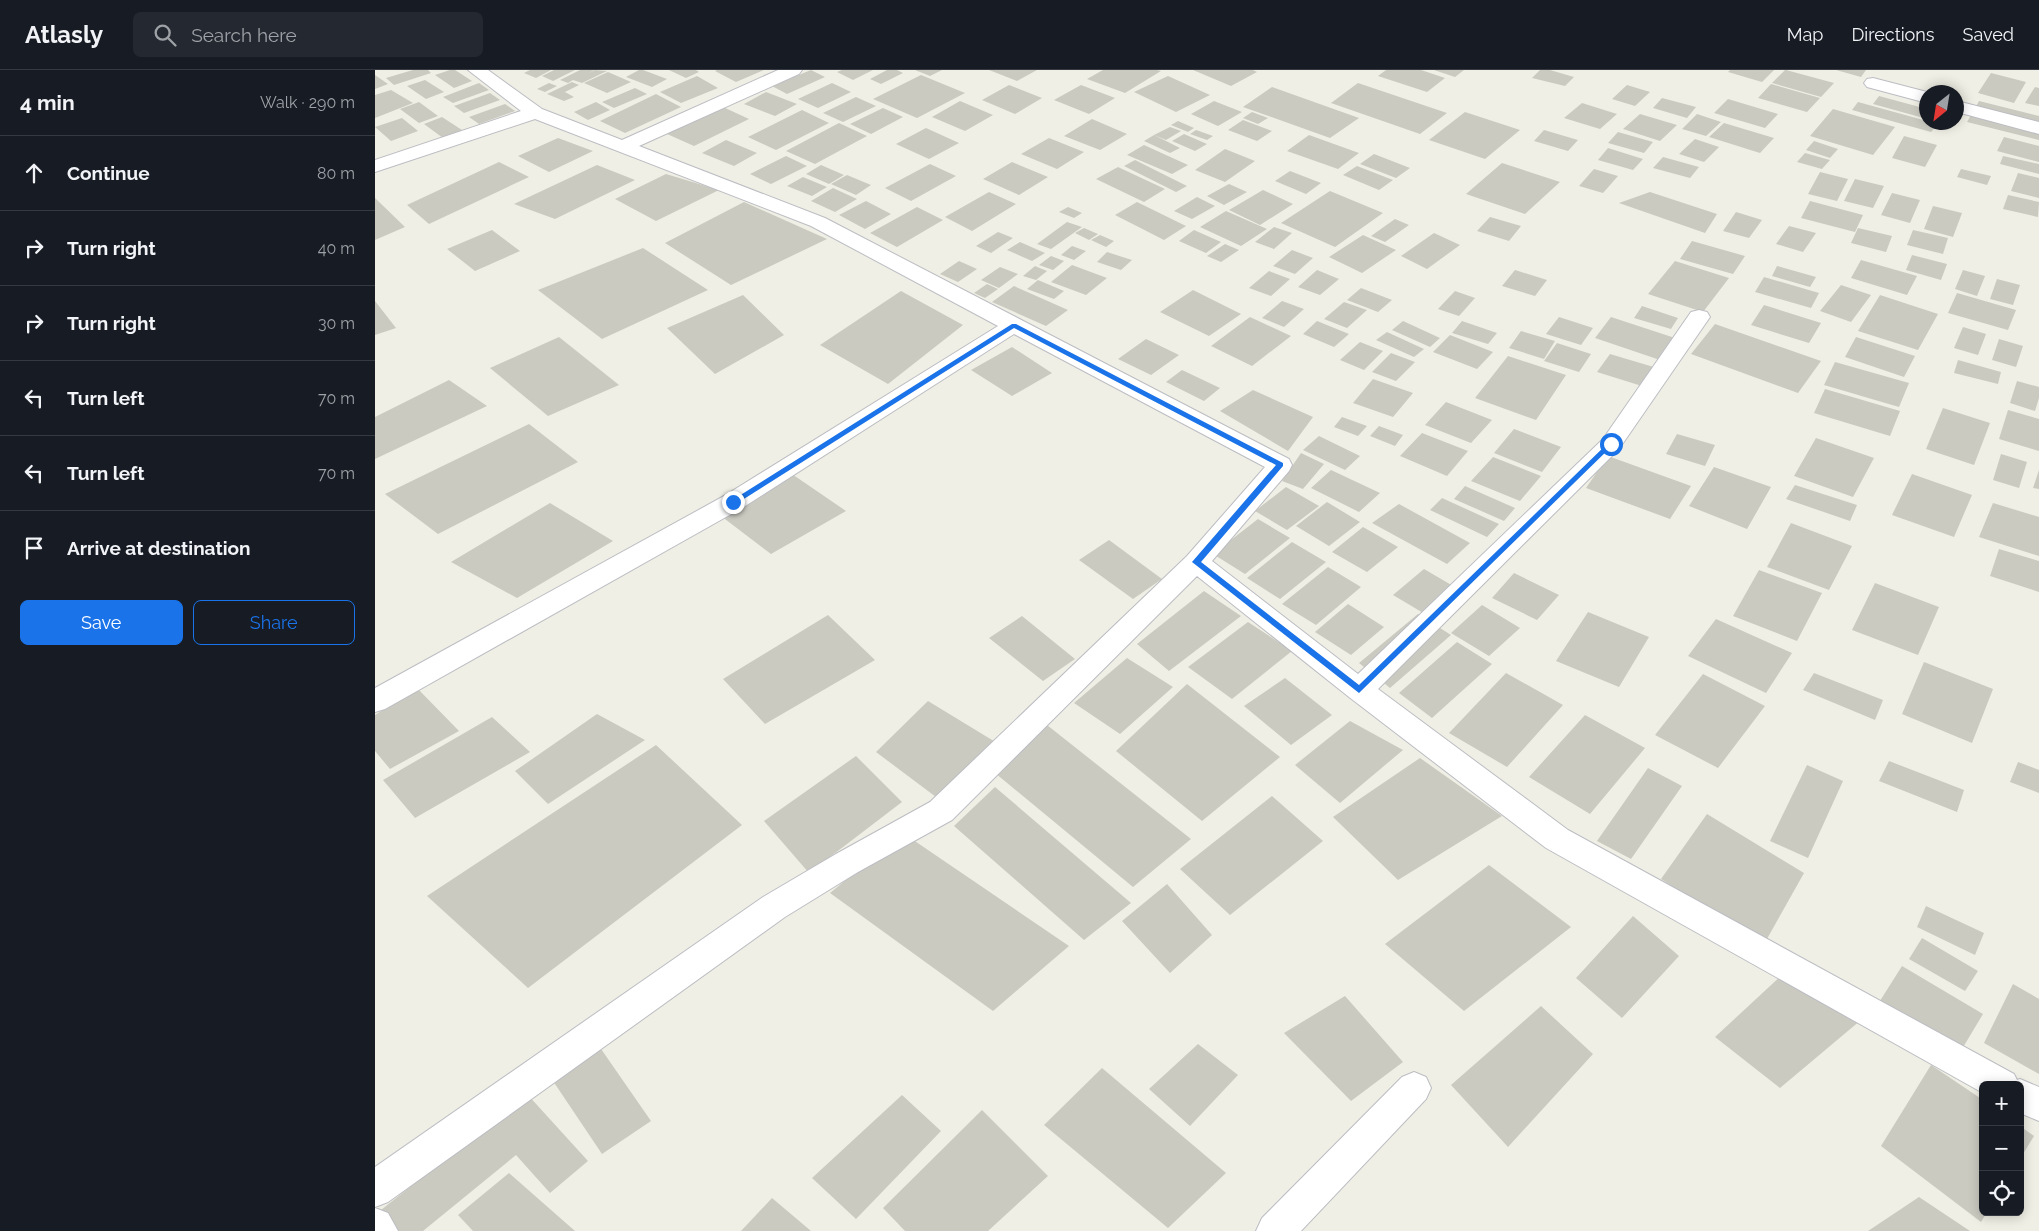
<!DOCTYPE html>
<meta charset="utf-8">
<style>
:root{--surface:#171b24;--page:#242831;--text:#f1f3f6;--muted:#9ea1a6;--line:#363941;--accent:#1a73e8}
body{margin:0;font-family:Raleway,sans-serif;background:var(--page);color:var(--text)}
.controls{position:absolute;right:15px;bottom:15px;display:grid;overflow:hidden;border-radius:8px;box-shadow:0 2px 12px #0003}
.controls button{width:45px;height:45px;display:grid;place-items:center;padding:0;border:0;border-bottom:1px solid var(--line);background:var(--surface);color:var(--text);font:25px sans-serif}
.compass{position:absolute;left:1544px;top:15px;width:45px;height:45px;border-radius:50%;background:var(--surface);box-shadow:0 2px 12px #0003;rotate:210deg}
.stop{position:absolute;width:15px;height:15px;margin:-11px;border:4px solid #1a73e8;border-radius:50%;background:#fff}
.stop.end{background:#1a73e8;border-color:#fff;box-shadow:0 1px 5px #0008}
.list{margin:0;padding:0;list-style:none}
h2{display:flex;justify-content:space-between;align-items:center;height:65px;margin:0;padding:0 20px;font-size:21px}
h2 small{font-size:16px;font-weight:400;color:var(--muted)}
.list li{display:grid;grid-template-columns:32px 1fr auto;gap:15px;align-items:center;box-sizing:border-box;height:75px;padding:0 20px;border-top:1px solid var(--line)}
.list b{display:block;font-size:19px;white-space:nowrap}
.list em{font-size:16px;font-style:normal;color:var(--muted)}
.actions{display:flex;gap:10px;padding:15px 20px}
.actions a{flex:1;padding:11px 0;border:1px solid var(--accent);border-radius:8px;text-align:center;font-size:18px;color:var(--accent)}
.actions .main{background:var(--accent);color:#fff}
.icon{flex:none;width:28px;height:28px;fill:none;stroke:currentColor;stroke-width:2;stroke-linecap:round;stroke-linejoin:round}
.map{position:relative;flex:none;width:1664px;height:1161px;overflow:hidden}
header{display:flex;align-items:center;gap:30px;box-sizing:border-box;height:70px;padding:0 25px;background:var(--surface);border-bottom:1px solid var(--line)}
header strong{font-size:24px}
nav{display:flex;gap:28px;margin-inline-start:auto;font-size:18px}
.search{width:350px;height:45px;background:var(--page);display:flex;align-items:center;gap:12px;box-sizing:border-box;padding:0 18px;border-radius:8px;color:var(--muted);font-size:19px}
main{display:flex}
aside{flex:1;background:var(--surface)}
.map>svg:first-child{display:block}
.building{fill:#cacac1}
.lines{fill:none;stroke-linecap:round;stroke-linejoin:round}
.minor-casing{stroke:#bcbdc3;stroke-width:2}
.minor{fill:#fff;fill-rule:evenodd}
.route{fill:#1a73e8}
</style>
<header>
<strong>Atlasly</strong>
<div class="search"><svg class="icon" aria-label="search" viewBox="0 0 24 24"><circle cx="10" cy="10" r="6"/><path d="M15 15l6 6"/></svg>Search here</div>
<nav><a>Map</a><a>Directions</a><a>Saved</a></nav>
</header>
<main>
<aside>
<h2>4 min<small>Walk · 290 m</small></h2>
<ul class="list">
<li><svg class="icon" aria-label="ahead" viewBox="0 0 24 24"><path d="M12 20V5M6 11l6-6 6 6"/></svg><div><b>Continue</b></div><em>80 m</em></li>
<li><svg class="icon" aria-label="right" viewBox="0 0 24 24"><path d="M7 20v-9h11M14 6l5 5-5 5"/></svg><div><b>Turn right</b></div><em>40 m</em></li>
<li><svg class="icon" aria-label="right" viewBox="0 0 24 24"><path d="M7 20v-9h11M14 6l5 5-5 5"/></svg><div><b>Turn right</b></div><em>30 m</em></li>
<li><svg class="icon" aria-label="left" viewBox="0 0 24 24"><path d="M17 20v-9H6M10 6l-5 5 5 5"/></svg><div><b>Turn left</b></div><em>70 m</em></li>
<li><svg class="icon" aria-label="left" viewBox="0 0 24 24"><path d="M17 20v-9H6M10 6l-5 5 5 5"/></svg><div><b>Turn left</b></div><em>70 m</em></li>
<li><svg class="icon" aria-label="arrive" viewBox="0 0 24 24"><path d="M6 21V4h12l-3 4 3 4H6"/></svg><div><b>Arrive at destination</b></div></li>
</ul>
<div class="actions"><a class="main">Save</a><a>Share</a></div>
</aside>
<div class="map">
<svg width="1664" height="1161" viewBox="0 0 1664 1161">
<rect width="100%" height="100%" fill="#efefe5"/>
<path class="building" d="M38,0H53L56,3L19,15L11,8Z
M75,0H80L97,11L79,18L60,5Z
M155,0H176L161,8L149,3Z
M179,0H200L178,11L167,6Z
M205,0H219L214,3L220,0L232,1L207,13L198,10L193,13L185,10Z
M264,0H268L292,9L277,17L251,7Z
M294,0H321L324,2L311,8Z
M342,0H389L361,12L340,1Z
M436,0L450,7L412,24L397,16Z
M467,0H498L478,10L462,2Z
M512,0H522L528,3L506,14L495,9Z
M540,0H567L555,6Z
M614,0H662L642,11Z
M728,0H782L786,1L750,23L712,9Z
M818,0H878L882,2L856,16Z
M1011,0H1046L1070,8L1052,22L1003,6Z
M1059,0H1089L1080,7Z
M1165,0H1175L1199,7L1190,16L1157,8Z
M1355,0H1399L1387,12L1353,2Z
M1410,0H1411L1459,13L1446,27L1397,13Z
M1461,0H1491L1486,7Z
M233,2L256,12L232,23L209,13Z
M1616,3L1651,12L1639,33L1603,23Z
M0,5L13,14L0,19Z
M546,5L590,23L542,48L498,29Z
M322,6L343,18L306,33L285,22Z
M793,6L835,25L801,42L759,22Z
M50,10L69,22L51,29L32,16Z
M197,12L204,15L184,25L190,22L199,27L189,31L172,24Z
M104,13L114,20L78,33L68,27Z
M174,13L182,16L170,22L162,19Z
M457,13L476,22L443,38L423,29Z
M983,13L1072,43L1045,64L956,33Z
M1396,14L1445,28L1432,42L1383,28Z
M634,15L667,28L640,44L607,30Z
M706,15L740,28L714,44L679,30Z
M1252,15L1275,22L1260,36L1237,29Z
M897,17L984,48L955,68L868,37Z
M1660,17L1664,18V36L1650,33Z
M260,18L272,24L239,38L227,32Z
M16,20L38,33L0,48V25Z
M391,22L422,34L400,46L369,34Z
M115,23L125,30L89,43L79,36Z
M281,24L306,37L250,63L225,51Z
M1504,26L1552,39V49L1498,34Z
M481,27L501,36L468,52L448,43Z
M1287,28L1321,37L1312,48L1278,38Z
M1353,29L1403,44L1390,58L1339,43Z
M585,31L618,45L590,61L557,47Z
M839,31L867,42L843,56L816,44Z
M1604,31L1664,46V70L1592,52Z
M44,32L63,46L44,53L25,39Z
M221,32L235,40L213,50L199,42Z
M1483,32L1552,51V52L1563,54L1556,62L1477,40Z
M1207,33L1242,44L1225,59L1189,48Z
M130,34L140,41L104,54L94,47Z
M348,37L374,49L319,76L292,64Z
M508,38L528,47L496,64L475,54Z
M1458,39L1520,57L1498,85L1435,66Z
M427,40L454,53L401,80L373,67Z
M877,42L893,48L883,54L868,48Z
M1090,42L1145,60L1110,89L1054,70Z
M1265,44L1302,55L1285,71L1248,59Z
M1322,44L1346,52L1331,66L1307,59Z
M67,47L87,60L68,68L49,54Z
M27,48L43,61L16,71L0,57Z
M717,49L752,64L725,80L689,66Z
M868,50L897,61L882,71L853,60Z
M803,51L819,58L813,62L796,55Z
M464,53L492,66L440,94L411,81Z
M1349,53L1399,68L1385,83L1334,67Z
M795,57L806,61L791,70L779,65Z
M551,58L584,73L554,89L521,74Z
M821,60L838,66L832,70L815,64Z
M1169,60L1203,70L1193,81L1159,71Z
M1243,62L1278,72L1269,83L1233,73Z
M809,64L832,74L820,81L797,71Z
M779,65L805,78L795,83L769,71Z
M934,65L984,83L963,99L912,81Z
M1529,66L1562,75L1550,97L1517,88Z
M1629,67L1664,76V92L1622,81Z
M183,68L218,81L174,102L143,86Z
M674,68L709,82L682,99L646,84Z
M1320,69L1344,77L1329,92L1304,84Z
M351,70L382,83L359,96L327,83Z
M1439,71L1463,79L1455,88L1431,80Z
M769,75L813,95L797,104L752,85Z
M1233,78L1268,89L1258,100L1223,90Z
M850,79L880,91L850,112L820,100Z
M1430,83L1455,90L1447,99L1422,92Z
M999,84L1035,98L1021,108L985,94Z
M411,86L432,96L396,114L375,104Z
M1628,86L1664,94V104L1625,94Z
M1288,87L1324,97L1315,108L1278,98Z
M760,90L812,116L801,122L749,96Z
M124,92L154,107L54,154L32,135Z
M637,92L673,107L644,125L608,109Z
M1127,93L1185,112L1150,144L1091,124Z
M555,94L581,106L536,131L510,118Z
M222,95L260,110L180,149L139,134Z
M446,95L469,105L454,114L431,104Z
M982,96L1018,110L1004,120L968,105Z
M743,97L790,119L769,132L721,109Z
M1219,99L1243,106L1228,123L1204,116Z
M1586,99L1616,106L1612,115L1582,107Z
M915,101L946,113L931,124L900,111Z
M1445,102L1473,109L1462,131L1433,124Z
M1643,103L1664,108V128L1636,121Z
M291,104L344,120L281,151L240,129Z
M472,105L496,115L481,125L456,114Z
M428,107L452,117L437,126L412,116Z
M1480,109L1509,116L1498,138L1469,131Z
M854,114L872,122L849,135L832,126Z
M458,118L482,129L460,142L436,131Z
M888,120L918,134L885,155L854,140Z
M955,121L1008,143L960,177L906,153Z
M614,122L641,134L597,161L570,147Z
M1275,122L1342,144L1330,163L1244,133Z
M1517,123L1545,130L1535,153L1506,145Z
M1633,125L1664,132L1663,147L1628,139Z
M822,127L840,136L817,149L799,141Z
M0,128L30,157L0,170Z
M491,131L516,144L490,159L464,145Z
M1435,131L1488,145L1480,162L1426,148Z
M369,132L452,169L356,215L290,173Z
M762,132L811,156L789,170L740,145Z
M1558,136L1587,143L1578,167L1549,159Z
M542,137L568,150L522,177L495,163Z
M693,137L707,143L699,148L684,142Z
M851,141L892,159L866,176L825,157Z
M1361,142L1387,150L1374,168L1348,161Z
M1115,147L1146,156L1134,171L1102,161Z
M1020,149L1034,155L1010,172L996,166Z
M692,152L707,157L676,179L662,174Z
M1414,156L1441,163L1428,182L1401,174Z
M899,157L917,163L899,179L880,172Z
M709,158L723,164L714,170L700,163Z
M1483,158L1517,166L1511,182L1476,173Z
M117,160L145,181L100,201L72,179Z
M819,160L846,172L831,183L804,171Z
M1538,160L1573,168L1568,184L1532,175Z
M623,162L638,168L616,183L601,176Z
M1059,163L1085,175L1052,199L1026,186Z
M725,165L739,171L731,177L716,170Z
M988,165L1021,180L987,203L954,187Z
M1317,171L1370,186L1358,204L1305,189Z
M645,172L670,183L657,191L632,180Z
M850,174L864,180L846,192L832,186Z
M697,176L711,181L699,190L686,185Z
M268,178L333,220L227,269L163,220Z
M917,180L938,188L920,204L898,196Z
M732,182L757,190L746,200L722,192Z
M1537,185L1572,194L1566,210L1531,200Z
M676,186L689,191L678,200L664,195Z
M1486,190L1542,206L1532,225L1476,208Z
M584,191L602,199L583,212L565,204Z
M1300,191L1354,208L1328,242L1273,224Z
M697,195L732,208L711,225L676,212Z
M660,196L672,201L661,210L648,206Z
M1402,196L1441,207L1435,217L1397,206Z
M625,197L643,204L624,218L606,210Z
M942,200L964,209L945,225L923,217Z
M1140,200L1172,210L1160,226L1127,216Z
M1588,200L1610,206L1602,226L1580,219Z
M894,201L915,209L896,226L874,218Z
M1389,207L1444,223L1436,238L1380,222Z
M1622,209L1645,215L1638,235L1615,229Z
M663,210L689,221L679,229L652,219Z
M612,214L623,219L610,228L599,223Z
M1466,215L1496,225L1476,252L1445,241Z
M639,216L693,240L671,256L617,232Z
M986,218L1017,230L1003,242L972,230Z
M818,220L866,244L834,266L785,242Z
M526,221L588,255L513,314L445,275Z
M1080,221L1100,228L1084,246L1063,239Z
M1582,223L1641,240L1633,260L1573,243Z
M368,225L409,265L340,304L292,258Z
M1505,225L1563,244L1543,280L1483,261Z
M0,231L21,258L0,265Z
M907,231L929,239L909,257L887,248Z
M969,232L992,240L972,258L949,249Z
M1389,235L1446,253L1434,273L1376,255Z
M1267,236L1303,248L1296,259L1259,248Z
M875,247L916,266L877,296L836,276Z
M1184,247L1218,258L1206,275L1171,264Z
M1236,247L1303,269L1288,291L1220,268Z
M942,251L974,264L959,277L928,264Z
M1028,251L1065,268L1055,277L1017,260Z
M1087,251L1122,263L1113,274L1077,263Z
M1340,254L1446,291L1423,323L1316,284Z
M1588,257L1611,264L1603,285L1579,278Z
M1146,261L1180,271L1169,289L1134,278Z
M1012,262L1049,279L1039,287L1001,270Z
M1075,265L1118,282L1102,299L1058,282Z
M184,267L244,315L173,346L115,298Z
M1481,267L1540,286L1529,307L1470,287Z
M771,269L804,285L776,305L743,289Z
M1624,269L1648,276L1641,297L1617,290Z
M985,272L1008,281L989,300L965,290Z
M1182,273L1216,284L1204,302L1169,291Z
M637,277L677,303L637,326L596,300Z
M1016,283L1040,292L1021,311L997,302Z
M1235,284L1282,298L1270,317L1222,302Z
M1133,286L1191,305L1161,350L1100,328Z
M1583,290L1626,302L1623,314L1579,303Z
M1460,292L1534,313L1524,337L1449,315Z
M807,300L845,318L829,331L791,312Z
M998,309L1038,323L1018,347L978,333Z
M74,310L112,336L0,389V347Z
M1642,311L1664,317V328L1660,341L1635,333Z
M1450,319L1525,341L1515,366L1439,343Z
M878,320L938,347L913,381L845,341Z
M1071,332L1117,350L1096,373L1050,355Z
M1568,338L1615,353L1599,395L1551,379Z
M1633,340L1664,349V381L1624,369Z
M967,347L992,356L983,366L959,357Z
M154,354L203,392L63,464L10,424Z
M1004,356L1028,365L1020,376L995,366Z
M1139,359L1186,377L1167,402L1119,383Z
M1047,363L1093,381L1072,406L1025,386Z
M1302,364L1340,375L1330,396L1291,384Z
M944,366L985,386L970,400L928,380Z
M1441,368L1499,388L1478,427L1419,406Z
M926,383L949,394L928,419L907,411Z
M1626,384L1652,392L1644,418L1618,410Z
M1233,386L1316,416L1295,449L1211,418Z
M1118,387L1166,406L1145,431L1096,411Z
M1339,397L1396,417L1372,459L1314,436Z
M956,400L1005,423L984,442L936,418Z
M1664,400V419L1658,418Z
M414,402L471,441L396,484L346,446Z
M1537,404L1597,425L1579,467L1517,445Z
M1420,415L1482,435L1475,451L1411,429Z
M1090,416L1140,438L1129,451L1079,429Z
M911,417L944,436L912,460L880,441Z
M1067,428L1124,454L1112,467L1055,440Z
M952,432L985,452L954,476L921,456Z
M175,433L238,471L142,528L76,492Z
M1618,433L1664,447V486L1604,467Z
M1024,434L1095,473L1072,494L997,453Z
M883,449L915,468L870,504L838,484Z
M1416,453L1477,476L1454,520L1392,497Z
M988,457L1023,477L992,502L957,482Z
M734,470L787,509L758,529L704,490Z
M917,472L951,492L905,529L872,508Z
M1624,479L1664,491V522L1615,506Z
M953,497L986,517L941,555L907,534Z
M1049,499L1085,520L1055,547L1018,525Z
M1384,500L1447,523L1422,571L1358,546Z
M1139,503L1184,525L1162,550L1117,528Z
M1500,513L1564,537L1543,585L1477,560Z
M829,521L866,546L794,601L762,574Z
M973,534L1009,557L976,585L940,562Z
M1107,535L1145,558L1114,586L1076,563Z
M1213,542L1274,567L1244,617L1181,591Z
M1043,544L1076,565L1015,618L984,593Z
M453,545L500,590L390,654L348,609Z
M647,546L700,589L668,611L614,568Z
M1341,549L1417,583L1391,623L1313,586Z
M873,552L917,581L857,629L813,597Z
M1082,572L1117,594L1057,648L1024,623Z
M752,588L798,617L745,664L699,633Z
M1549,592L1618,619L1597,673L1527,644Z
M1131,603L1188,635L1132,697L1074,663Z
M1439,603L1508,630L1500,650L1428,620Z
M1328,604L1390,636L1343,698L1280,665Z
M910,608L957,645L916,675L869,636Z
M812,614L905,687L827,751L741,681Z
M42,618L84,661L15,699L0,681V645Z
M553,631L622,673L569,733L501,682Z
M222,644L270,670L173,734L140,701Z
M1210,645L1270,678L1215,744L1154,707Z
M117,647L155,682L40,748L8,710Z
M975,651L1028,680L965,733L920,695Z
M672,655L816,769L758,817L614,698Z
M281,675L367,755L153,918L52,826Z
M481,686L527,732L434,803L389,751Z
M1045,688L1127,746L1023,810L958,747Z
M1514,691L1589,720L1582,742L1504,711Z
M1643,692L1664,700V723L1635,712Z
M1432,695L1468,711L1433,788L1395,771Z
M1273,698L1307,716L1256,789L1222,771Z
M620,717L756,833L709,870L579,756Z
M897,726L948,771L855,845L805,799Z
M1332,744L1429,803L1388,876L1286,809Z
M528,763L694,876L618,941L455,823Z
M1114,795L1196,857L1089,941L1010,874Z
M792,814L837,865L795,903L747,851Z
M1551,836L1609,863L1600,885L1542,857Z
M1258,846L1304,886L1247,948L1201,908Z
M1547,868L1603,901L1590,921L1534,889Z
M1527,896L1608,944L1584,984L1503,934Z
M1409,903L1486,950L1405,1018L1340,967Z
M1638,914L1664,929V1004L1609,973Z
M970,926L1028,992L976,1031L909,963Z
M1166,936L1218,984L1133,1077L1076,1015Z
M823,974L863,1005L815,1056L774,1019Z
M224,976L276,1051L227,1084L176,1008Z
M1556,995L1608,1030V1142H1612L1606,1152L1506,1076Z
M727,998L851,1103L793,1158L669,1055Z
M152,1024L213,1091L175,1123L141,1085L48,1161H16L1,1144Z
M527,1025L566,1061L481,1149L437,1108Z
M607,1040L673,1106L613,1161H530L508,1138Z
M1645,1056L1659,1066L1645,1089Z
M134,1103L200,1161H98L83,1145Z
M1544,1127L1595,1161H1493Z
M397,1128L436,1161H366Z"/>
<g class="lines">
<defs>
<path id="minor" d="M93,0H113L167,39L247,70L403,0H427L424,4L264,76L450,148L914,389L917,395L914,401L837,491L983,604L1228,369L1316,242L1324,240L1332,242L1335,247L1244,379L1003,619L1193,760L1639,1004L1642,1010L1645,1009L1664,1017V1051L1645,1043V1015H1608V1023L1171,778L974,627L822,506L577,750L483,802L410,847L13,1132L0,1137V1097L388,827L461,784L555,732L812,486L890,397L639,264L367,438L10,639L0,642V618L349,426L623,256L436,156L160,49L0,102V90L146,41Z
M1498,8L1552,22V33L1492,17L1489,13L1492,9Z
M1582,31L1664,52V64L1582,42Z
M1039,1002L1051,1007L1056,1018L1051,1029L926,1161H881L887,1148L1027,1007Z
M0,1138L13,1143L23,1161H0Z"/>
</defs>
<use href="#minor" class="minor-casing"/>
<use href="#minor" class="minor"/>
</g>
<path class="route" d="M637,254H641L908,393V396L826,492L984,615L1233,373L1239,374L984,623L817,492L901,395L639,258L361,434H356V431Z"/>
</svg>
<div class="controls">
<button>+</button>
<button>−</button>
<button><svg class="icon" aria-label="locate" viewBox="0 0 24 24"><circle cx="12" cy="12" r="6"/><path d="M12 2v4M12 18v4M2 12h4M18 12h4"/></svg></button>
</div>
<svg class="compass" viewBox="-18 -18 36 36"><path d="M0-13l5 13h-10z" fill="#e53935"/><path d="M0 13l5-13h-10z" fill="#9ea1a6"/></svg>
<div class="stop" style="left:1236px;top:374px"></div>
<div class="stop end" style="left:358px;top:432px"></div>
</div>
</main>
